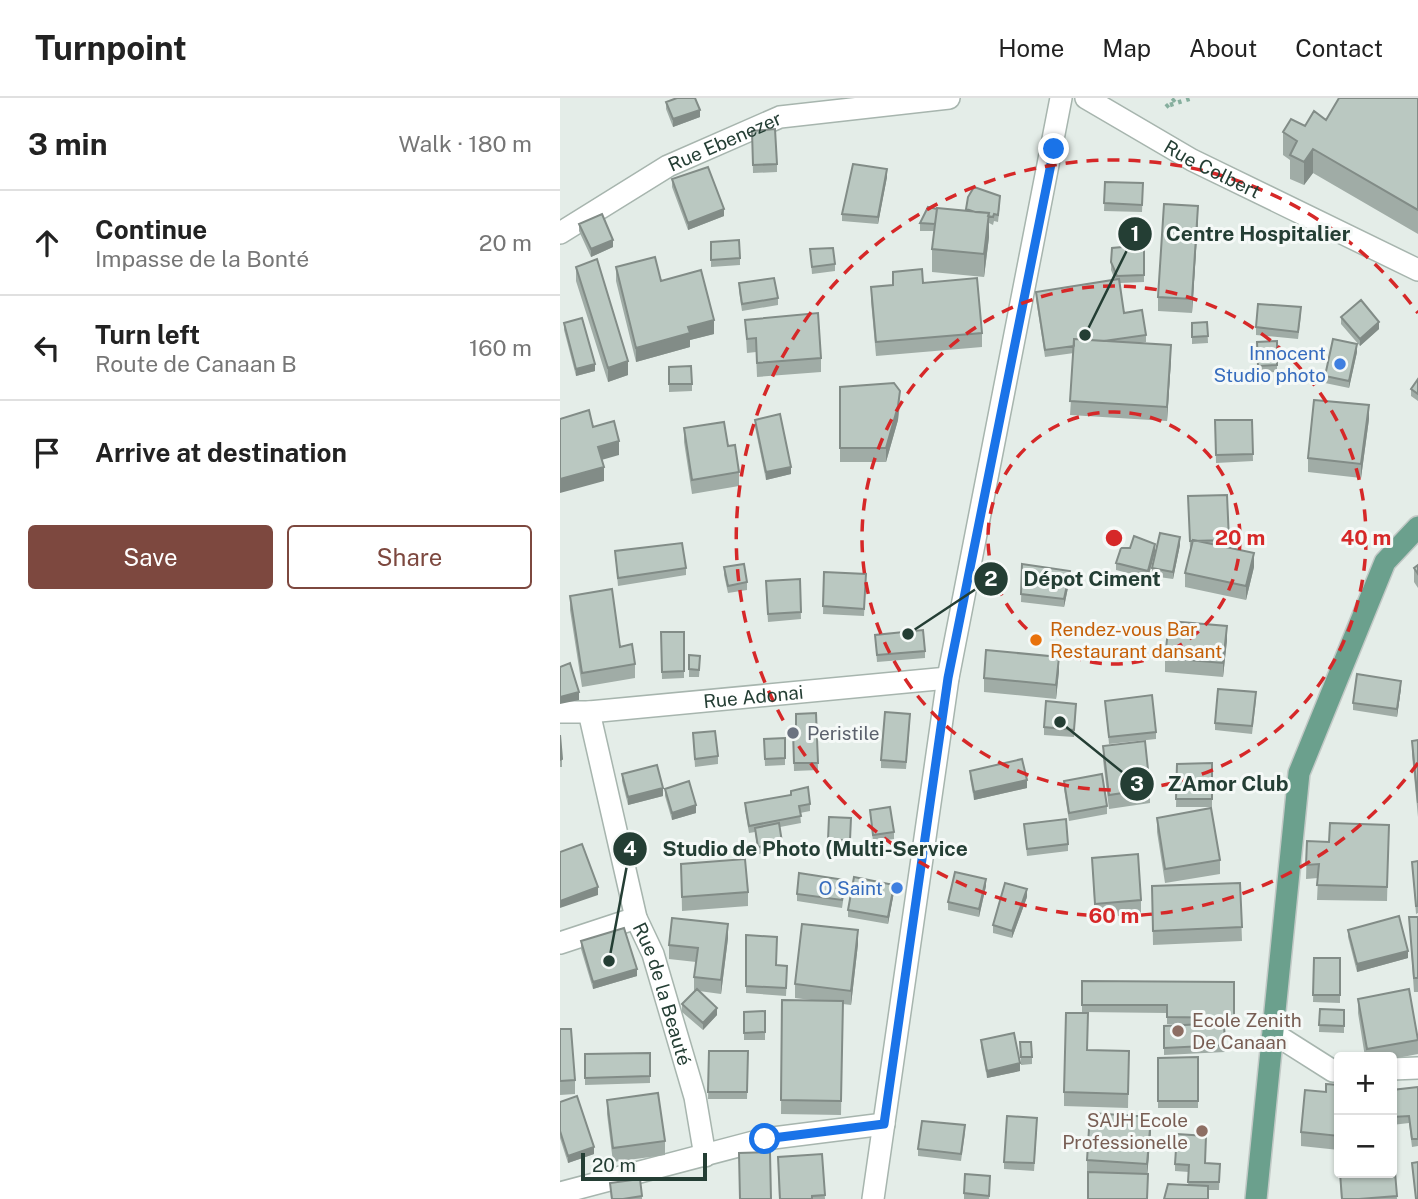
<!DOCTYPE html>
<meta charset="utf-8">
<style>
:root{--surface:#fff;--page:#f2f2f2;--text:#222;--muted:#767676;--line:#e0e0e0;--accent:#7d483f}
body{margin:0;font-family:"Public Sans",sans-serif;background:var(--page);color:var(--text)}
.controls{position:absolute;right:21px;bottom:21px;display:grid;overflow:hidden;border-radius:7px;box-shadow:0 2px 5px #0004}
.controls button{width:63px;height:63px;display:grid;place-items:center;padding:0;border:0;border-bottom:2px solid var(--line);background:var(--surface);color:var(--text);font:35px sans-serif}
.scale{position:absolute;left:21px;bottom:18px;width:126px;box-sizing:border-box;padding-left:7px;border:4px solid #243e34;border-top:0;font-size:19px;line-height:24px;white-space:nowrap;color:#243e34;-webkit-text-stroke:5px #f5f9f7;paint-order:stroke}
.stop{position:absolute;width:21px;height:21px;margin:-16px;border:5px solid #1a73e8;border-radius:50%;background:#fff}
.stop.end{background:#1a73e8;border-color:#fff;box-shadow:0 2px 7px #0008}
.list{margin:0;padding:0;list-style:none}
h2{display:flex;justify-content:space-between;align-items:center;height:91px;margin:0;padding:0 28px;font-size:30px}
h2 small{font-size:23px;font-weight:400;color:var(--muted)}
.list li{display:grid;grid-template-columns:46px 1fr auto;gap:21px;align-items:center;box-sizing:border-box;height:105px;padding:0 28px;border-top:2px solid var(--line)}
.list b{display:block;font-size:26px;white-space:nowrap}
.list p{margin:0;font-size:23px;white-space:nowrap;color:var(--muted)}
.list em{font-size:23px;font-style:normal;color:var(--muted)}
.actions{display:flex;gap:14px;padding:21px 28px}
.actions a{flex:1;padding:16px 0;border:2px solid var(--accent);border-radius:7px;text-align:center;font-size:24px;color:var(--accent)}
.actions .main{background:var(--accent);color:#fff}
.icon{flex:none;width:38px;height:38px;fill:none;stroke:currentColor;stroke-width:2;stroke-linecap:round;stroke-linejoin:round}
.map{position:relative;flex:none;width:858px;height:1101px;overflow:hidden}
header{display:flex;align-items:center;gap:42px;box-sizing:border-box;height:98px;padding:0 35px;background:var(--surface);border-bottom:2px solid var(--line)}
header strong{font-size:33px}
nav{display:flex;gap:38px;margin-inline-start:auto;font-size:24px}
main{display:flex}
aside{flex:1;background:var(--surface)}
.map>svg:first-child{display:block}
.lines{fill:none;stroke-linecap:round;stroke-linejoin:round}
.minor-casing{stroke:#a7b5ae;stroke-width:24}
.major-casing{stroke:#c2c9c6;stroke-width:24}
.path{stroke:#86af9e;stroke-width:4.5;stroke-dasharray:3.5 5;stroke-linecap:butt}
.minor{stroke:#fff;stroke-width:21}
.major{stroke:#6ba08d;stroke-width:21}
.wall{fill:#a0aca6}
.shaded-wall{fill:#828c87}
.building{fill:#bac8c1;stroke:#828c87;stroke-width:2}
.route{stroke:#1a73e8;stroke-width:9}
.ring{fill:none;stroke:#d62828;stroke-width:3.5;stroke-dasharray:12 9}
.shop-dot{fill:#3f7fe0;stroke:#f5f9f7;stroke-width:2.5}
.food-dot{fill:#e8710a;stroke:#f5f9f7;stroke-width:2.5}
.worship-dot{fill:#6b7280;stroke:#f5f9f7;stroke-width:2.5}
.education-dot{fill:#8d6e63;stroke:#f5f9f7;stroke-width:2.5}
.labels{text-anchor:middle;dominant-baseline:central;stroke-width:6;stroke-linejoin:round;paint-order:stroke}
.street-label{font-size:19px;fill:#243e34;stroke:#f5f9f7}
.shop-label{font-size:19px;fill:#366cbe;stroke:#f5f9f7;text-anchor:end}
.food-label{font-size:19px;fill:#c56008;stroke:#f5f9f7;text-anchor:start}
.worship-label{font-size:19px;fill:#5b616d;stroke:#f5f9f7;text-anchor:start}
.education-label{font-size:19px;fill:#785e54;stroke:#f5f9f7;text-anchor:start}
.centre{fill:#d62828;stroke:#f5f9f7;stroke-width:3.5}
.ring-label{font-size:21px;text-anchor:middle;font-weight:bold;fill:#d62828;stroke:#f5f9f7;stroke-width:6;stroke-linejoin:round;paint-order:stroke}
.leader{fill:none;stroke:#243e34;stroke-width:2.5}
.callout-dot{fill:#243e34;stroke:#f5f9f7;stroke-width:2.5}
.mark-label{font-size:21px;text-anchor:middle;font-weight:bold;fill:#fff}
.callout-label{font-size:21px;text-anchor:middle;font-weight:bold;fill:#243e34;stroke:#f5f9f7;stroke-width:6;stroke-linejoin:round;paint-order:stroke}
</style>
<header>
<strong>Turnpoint</strong>
<nav><a>Home</a><a>Map</a><a>About</a><a>Contact</a></nav>
</header>
<main>
<aside>
<h2>3 min<small>Walk · 180 m</small></h2>
<ul class="list">
<li><svg class="icon" aria-label="ahead" viewBox="0 0 24 24"><path d="M12 20V5M6 11l6-6 6 6"/></svg><div><b>Continue</b><p>Impasse de la Bonté</p></div><em>20 m</em></li>
<li><svg class="icon" aria-label="left" viewBox="0 0 24 24"><path d="M17 20v-9H6M10 6l-5 5 5 5"/></svg><div><b>Turn left</b><p>Route de Canaan B</p></div><em>160 m</em></li>
<li><svg class="icon" aria-label="arrive" viewBox="0 0 24 24"><path d="M6 21V4h12l-3 4 3 4H6"/></svg><div><b>Arrive at destination</b></div></li>
</ul>
<div class="actions"><a class="main">Save</a><a>Share</a></div>
</aside>
<div class="map">
<svg width="858" height="1101" viewBox="0 0 858 1101">
<rect width="100%" height="100%" fill="#e4ede8"/>
<g class="lines">
<defs>
<g id="minor">
<path id="s1" d="M526,0L632,62L858,172"/>
<path id="s2" d="M0,135L108,68L220,19L389,0"/>
<path id="s3" d="M0,614H29L388,580"/>
<path id="s4" d="M29,614L76,820L93,856L135,999L145,1058"/>
<path d="M0,845L76,820"/>
<path d="M713,935L773,973H779"/>
<path d="M832,971L858,970"/>
<path d="M0,1095L205,1041L324,1026"/>
<path d="M313,1101L388,580L501,0"/>
</g>
<path id="major" d="M696,1101L739,675L825,464L858,429"/>
</defs>
<use href="#minor" class="minor-casing"/>
<use href="#major" class="major-casing"/>
<path class="path" d="M610,7L632,0
M606,9L616,0"/>
<use href="#minor" class="minor"/>
<use href="#major" class="major"/>
</g>
<path class="wall" d="M858,0V136L753,75L744,87L730,81V62L723,57V34L766,22Z
M106,4L140,19L113,29L106,11Z
M192,33L217,66V74L193,75Z
M327,79L318,126L282,123V116Z
M112,81L164,118L128,132L112,89Z
M545,84L583,85L582,114L544,113Z
M408,99L440,105L438,124L434,123L433,127L429,125V139L424,179L372,174V151L374,133H360V125L377,111L406,113Z
M638,122L632,215L598,213V199Z
M19,126L53,149L31,159L19,133Z
M151,144L180,160V167L151,169Z
M584,147V184L560,185L564,215L586,237V244L579,245L611,261L607,323L510,317L514,255L485,259L476,201V194L555,182L551,172L552,150Z
M250,151L275,166V173L252,176Z
M16,169L68,277L48,284L16,183Z
M56,169L101,183L154,236L130,242V249L76,264L56,183Z
M333,174L363,185L422,235V249L316,258L311,203V189L333,187Z
M179,185L218,200V207L182,213L179,193Z
M741,217L738,241L696,237V229Z
M781,219L819,231L800,248L781,226Z
M185,222L261,260V274L197,279L196,254L187,255Z
M647,224L648,245L632,246V225Z
M4,225L35,273L16,278L4,232Z
M717,243V274L698,275L697,244Z
M797,254L789,290L765,285V278Z
M109,269L132,286V293L109,294Z
M858,281V303L851,298V291Z
M280,289L340,307L338,322L326,364H280Z
M809,321L801,380L748,374V360Z
M195,322L231,376L206,382L195,329Z
M655,322H692L693,363L656,365Z
M124,330L179,374V388L132,396L124,344Z
M667,397L669,449H666L694,469L686,502L625,489V475L631,450H630L628,398Z
M620,447L613,481L592,478V470Z
M55,453L126,470V477L58,488Z
M595,454L588,480L556,472V465Z
M462,466L510,480L504,509L461,504Z
M858,467V490L854,484V470Z
M164,469L187,484V492L168,495L164,477Z
M264,474L306,476L304,518L263,516Z
M240,481L241,521L208,524L206,490Z
M10,498L75,566V580L22,589L10,512Z
M101,534H124V580L102,581Z
M315,537L365,553V560L317,564Z
M667,542L663,579L605,574V560Z
M129,557L140,565L139,579H129Z
M499,573L496,601L424,594V580Z
M841,590L837,619L793,612V605Z
M696,602L692,636L655,632V625Z
M545,603L596,634V641L549,646Z
M516,613L514,639L484,637V629Z
M256,615L258,672L234,673L233,633L236,632Z
M350,623L346,671L321,670V662Z
M133,635L158,658V666L135,669Z
M0,637L2,661V669H0Z
M225,640V667L205,668L204,641Z
M858,642V719L852,657V643Z
M543,648L590,691V705L549,711L543,662Z
M652,665V709H616L617,666Z
M410,673L467,690L414,702L410,680Z
M62,676L103,698L68,707L62,683Z
M504,683L547,708V716L509,723L504,691Z
M105,691L136,715L112,722L105,698Z
M185,705L250,706V713L240,715L241,725L220,729L222,752L198,756L195,734L189,735L185,712Z
M310,712L334,734V741L313,744Z
M269,719L291,720L290,749H268Z
M597,720L660,762V776L605,785L597,734Z
M464,726L508,746V753L467,758Z
M829,727L827,803L757,802L758,780L746,781L747,743L769,744Z
M532,760L581,802V816L535,820Z
M858,763V815L856,816L852,764Z
M121,766L188,794V808L122,813Z
M680,785L682,843L593,847L592,788Z
M426,788L419,819L388,812V804Z
M285,790L282,810L237,803V796Z
M334,794L328,826L288,819V812Z
M467,799L452,840L433,835V827Z
M849,819H858V894H854Z
M788,832L848,860L797,874L788,839Z
M186,837L216,867L227,875L226,898L186,895Z
M168,840L161,896L139,893L157,917L143,932L122,914V906L135,893H134V879L136,864L109,861V847Z
M21,843L77,878L33,891L21,851Z
M298,846L291,907L283,906L281,1017L221,1016L222,902L259,903L235,900V886Z
M754,860H780V905L753,904Z
M522,883L674,884V927H664L665,954L604,957V928L631,927L607,926V915L522,914Z
M798,901L858,942V956L832,961V959H805L798,915Z
M760,911L784,912V935L759,934Z
M205,913V942H184V914Z
M0,931L15,982V996L0,997Z
M421,942L460,973L427,980L421,949Z
M460,944L472,959V966L461,967Z
M527,952L569,953L568,1010L504,1008V994Z
M149,953H188L187,1001H148Z
M90,955V985L25,987V956Z
M638,959V1010H598V960Z
M779,987V1052L741,1048V1034L766,994Z
M858,989V1048L852,1049L849,1025L832,1027V992Z
M47,1002L105,1043V1057L53,1064L47,1016Z
M0,1004L34,1056L8,1065L0,1040Z
M477,1028L474,1073L444,1071V1064Z
M591,1033L587,1076H527V1062Z
M405,1035L401,1063L358,1058V1051Z
M833,1050L837,1101H781L780,1075H832Z
M262,1056L265,1101H219L218,1059Z
M645,1065L660,1066L659,1092H648L628,1087L629,1074L615,1073V1066Z
M50,1085L82,1098V1101H51Z
M430,1086L429,1101H404V1095Z"/>
<path class="shaded-wall" d="M140,12V19L113,29V21Z
M753,51V75L744,87V64Z
M327,71V79L318,126V119Z
M638,108V122L632,215V201Z
M164,111V118L128,132V125Z
M429,115V139L424,179V156Z
M53,142V149L31,159V151Z
M154,222V236L130,242V249L76,264V250L128,229Z
M819,224V231L800,248V241Z
M797,246V254L789,290V283Z
M611,247V261L607,323V309Z
M68,263V277L48,284V270Z
M35,266V273L16,278V271Z
M340,293L338,322L326,364V350Z
M809,307V321L801,380V366Z
M59,343V357L38,363V349Z
M44,369V383L0,395V381Z
M231,369V376L206,382V374Z
M620,439V447L613,481V474Z
M595,446V454L588,480V473Z
M694,455V469L686,502V488Z
M510,473V480L504,509V501Z
M667,528V542L663,579V565Z
M499,559V573L496,601V587Z
M841,583V590L837,619V611Z
M19,594V602L0,606V599Z
M467,682V690L414,702V694Z
M103,690V698L68,707V699Z
M136,707V715L112,722V715Z
M426,781V788L419,819V811Z
M334,787V794L328,826V819Z
M38,789V797L0,810V803Z
M467,791V799L452,840V833Z
M168,826V840L161,896V882Z
M298,832V846L291,907V893Z
M848,853V860L797,874V866Z
M77,871V878L33,891V884Z
M157,910V917L143,932V925Z
M460,965V973L427,980V973Z
M591,1019V1033L587,1080V1066Z
M34,1049V1056L8,1065V1058Z"/>
<path class="building" d="M117,0H135L140,12L113,21L106,4Z
M779,0H858V112L753,51L744,64L730,57L737,43L723,34L731,21L745,28L754,13L766,22Z
M215,31L217,66L193,67L192,33Z
M293,66L327,71L318,119L282,116Z
M148,69L164,111L128,125L112,81Z
M545,84L583,85L582,107L544,105Z
M414,89L440,98L438,117L434,116L433,119L428,118L429,115L415,114L406,111L408,99Z
M604,106L638,108L632,201L598,199Z
M368,109L377,111L375,126L360,125Z
M377,110L429,115L424,156L372,151Z
M42,116L53,142L31,151L19,126Z
M179,142L180,160L151,162V144Z
M584,147V177L557,178L551,164L552,150Z
M273,150L275,166L252,169L250,151Z
M95,159L101,183L141,172L154,222L128,229L130,235L76,250L56,169Z
M37,161L68,263L48,270L16,169Z
M362,171L363,185L417,180L422,235L316,244L311,189L333,187V174Z
M214,180L218,200L182,206L179,185Z
M559,181L564,215L582,212L586,237L544,243L514,241V248L485,252L476,194Z
M801,202L819,224L800,241L781,219Z
M698,206L741,209L738,234L696,229Z
M258,215L261,260L197,265L196,240L187,241L185,222Z
M22,220L35,266L16,271L4,225Z
M647,224L648,238L632,239V225Z
M514,241L611,247L607,309L510,303Z
M773,241L797,246L789,283L765,278Z
M717,243V267L698,268L697,244Z
M131,268L132,286H109V269Z
M858,281V296L851,291Z
M334,285L340,293L338,308L326,350H280V289Z
M754,302L809,307L801,366L748,360Z
M29,312L33,329L54,323L59,343L38,349L44,369L0,381V321Z
M220,316L231,369L206,374L195,322Z
M655,322H692L693,356L656,357Z
M164,324L168,348L175,347L179,374L132,382L124,330Z
M667,397L669,442L630,443L628,398Z
M600,435L620,439L613,474L592,470Z
M574,438L595,446L588,473L556,465L561,450H570Z
M633,442L694,455L686,488L625,475Z
M122,445L126,470L58,480L55,453Z
M184,466L187,484L168,488L164,469Z
M462,466L510,473L504,501L461,496Z
M858,467V476L854,470Z
M264,474L306,476L304,511L263,508Z
M240,481L241,514L208,516L206,483Z
M52,491L60,549L72,546L75,566L22,575L10,498Z
M609,523L667,528L663,565L605,560Z
M363,532L365,553L317,557L315,537Z
M101,534H124V573L102,574Z
M426,552L499,559L496,587L424,580Z
M129,557L140,558L139,572L129,571Z
M10,565L19,594L0,599V569Z
M797,576L841,583L837,611L793,605Z
M658,591L696,594L692,628L655,625Z
M592,597L596,634L549,639L545,603Z
M486,603L516,606L514,632L484,629Z
M325,614L350,616L346,664L321,662Z
M256,615L258,665H234L233,633L236,632V616Z
M155,633L158,658L135,661L133,635Z
M0,637L2,661L0,662Z
M225,640V660L205,661L204,641Z
M858,642V705L852,643Z
M585,643L590,691L549,697L543,648Z
M462,661L467,682L414,694L410,673Z
M652,665V701H616L617,666Z
M97,667L103,690L68,699L62,676Z
M542,676L547,708L509,715L504,683Z
M129,683L136,707L112,715L105,691Z
M248,689L250,706L239,708L241,718L189,728L185,705L231,697V693Z
M330,709L334,734L313,737L310,712Z
M651,710L660,762L605,771L597,720Z
M269,719L291,720L290,742H268Z
M506,721L508,746L467,751L464,726Z
M219,725L222,744L198,749L195,730Z
M770,725L829,727L827,789L757,787L759,766L746,767L747,743L769,744Z
M22,746L38,789L0,803V754Z
M578,756L581,802L535,806L532,760Z
M185,761L188,794L122,799L121,766Z
M858,763V808H856L852,764Z
M395,774L426,781L419,811L388,804Z
M239,775L285,782L282,802L237,796Z
M294,779L334,787L328,819L288,812Z
M445,785L467,791L452,833L433,827Z
M680,785L682,829L593,833L592,788Z
M839,818L848,853L797,866L788,832Z
M849,819H858V880H854Z
M112,820L168,826L161,882L134,879L138,850L109,847Z
M242,826L298,832L291,893L235,886Z
M64,830L77,871L33,884L21,843Z
M186,837L217,839L216,867L227,868L226,890L186,888Z
M754,860H780V897H753Z
M522,883L674,884V920L607,919V907H522Z
M137,891L157,910L143,925L122,906Z
M849,891L858,942L807,951L798,901Z
M222,902L283,903L281,1003L221,1002Z
M760,911L784,912V928L759,927Z
M205,913V934L184,935V914Z
M506,915H528L527,952L569,953L568,996L504,994Z
M664,925L665,947L604,950V928Z
M0,931H11L15,982L0,983Z
M454,935L460,965L427,973L421,942Z
M460,944H471L472,959H461Z
M149,953H188L187,994H148Z
M90,955V978L25,980V956Z
M638,959V1003H598V960Z
M766,986L779,987V1038L741,1034L745,992L766,994Z
M858,989V1041H852L849,1018L832,1019V992Z
M98,995L105,1043L53,1050L47,1002Z
M17,998L34,1049L8,1058L0,1033V1004Z
M530,1015L591,1019L587,1066L527,1062Z
M447,1018L477,1020L474,1065L444,1064Z
M362,1023L405,1027L401,1056L358,1051Z
M617,1036L646,1038L645,1065L660,1066L659,1084H628L629,1067L615,1066Z
M833,1050L837,1098L799,1101H782L780,1075H832V1051Z
M210,1054L211,1101H180L179,1055Z
M262,1056L265,1097L252,1098V1101H220L218,1059Z
M858,1064V1101H856L852,1065Z
M528,1074L588,1076L587,1101H528Z
M405,1076L430,1078L429,1098L404,1095Z
M80,1081L82,1098L63,1101H52L50,1085Z
M608,1086L648,1088V1101H604Z"/>
<g class="lines">
<path class="route" d="M205,1041L324,1026L388,580L494,51"/>
</g>
<g class="ring">
<circle cx="554" cy="440" r="126"/>
<circle cx="554" cy="440" r="252"/>
<path d="M858 665A378 378 0 1 1 858 215"/>
</g>
<g class="shop-dot">
<circle cx="780" cy="266" r="7"/>
<circle cx="337" cy="790" r="7"/>
</g>
<circle class="food-dot" cx="476" cy="542" r="7"/>
<circle class="worship-dot" cx="233" cy="635" r="7"/>
<g class="education-dot">
<circle cx="618" cy="933" r="7"/>
<circle cx="642" cy="1033" r="7"/>
</g>
<g class="labels">
<g class="street-label">
<text stroke="none"><textPath href="#s2" startOffset="189">Rue Ebenezer</textPath></text>
<text stroke="none"><textPath href="#s1" startOffset="145">Rue Colbert</textPath></text>
<text stroke="none"><textPath href="#s3" startOffset="194">Rue Adonai</textPath></text>
<text stroke="none"><textPath href="#s4" startOffset="292">Rue de la Beauté</textPath></text>
</g>
<g class="shop-label">
<text x="766" y="255">Innocent<tspan x="766" dy="22">Studio photo</tspan></text>
<text x="323" y="790">O Saint</text>
</g>
<g class="food-label">
<text x="490" y="531">Rendez-vous Bar<tspan x="490" dy="22">Restaurant dansant</tspan></text>
</g>
<g class="worship-label">
<text x="247" y="635">Peristile</text>
</g>
<g class="education-label">
<text x="632" y="922">Ecole Zenith<tspan x="632" dy="22">De Canaan</tspan></text>
<text x="628" y="1022" text-anchor="end">SAJH Ecole<tspan x="628" dy="22">Professionelle</tspan></text>
</g>
</g>
<circle cx="554" cy="440" r="10" class="centre"/>
<g class="ring-label">
<text x="680" y="447">20 m</text>
<text x="806" y="447">40 m</text>
<text x="554" y="825">60 m</text>
</g>
<path class="leader" d="M525 237L575 136M348 536L431 481M500 624L577 686M49 863L70 751"/>
<g class="callout-dot">
<circle cx="525" cy="237" r="7"/>
<circle cx="348" cy="536" r="7"/>
<circle cx="500" cy="624" r="7"/>
<circle cx="49" cy="863" r="7"/>
<circle cx="575" cy="136" r="18"/>
<circle cx="431" cy="481" r="18"/>
<circle cx="577" cy="686" r="18"/>
<circle cx="70" cy="751" r="18"/>
</g>
<g class="mark-label">
<text x="575" y="143">1</text>
<text x="431" y="488">2</text>
<text x="577" y="693">3</text>
<text x="70" y="758">4</text>
</g>
<g class="callout-label">
<text x="698" y="143">Centre Hospitalier</text>
<text x="532" y="488">Dépot Ciment</text>
<text x="668" y="693">ZAmor Club</text>
<text x="255" y="758">Studio de Photo (Multi-Service</text>
</g>
</svg>
<div class="controls">
<button>+</button>
<button>−</button>
</div>
<div class="scale">20 m</div>
<div class="stop" style="left:205px;top:1041px"></div>
<div class="stop end" style="left:494px;top:51px"></div>
</div>
</main>
